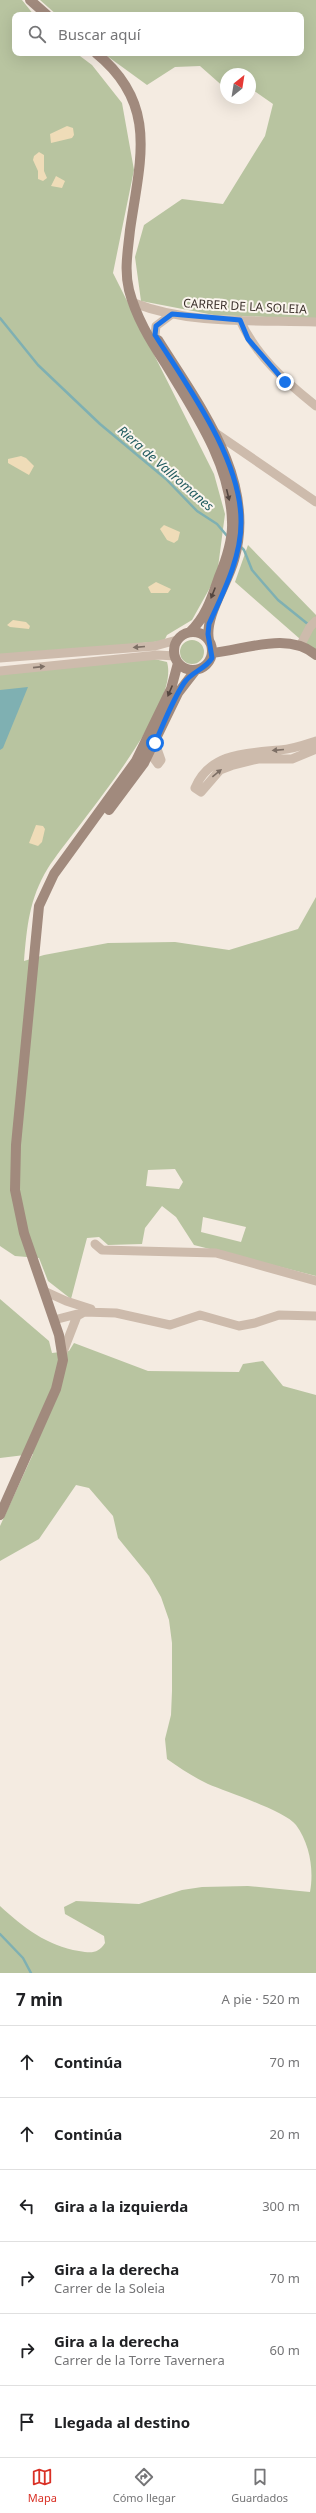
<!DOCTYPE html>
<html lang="es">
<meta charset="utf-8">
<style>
:root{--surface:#fff;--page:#f2f2f2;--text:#202124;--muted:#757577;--line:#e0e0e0;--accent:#d93025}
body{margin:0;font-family:"Noto Sans",sans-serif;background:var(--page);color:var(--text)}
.compass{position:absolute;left:220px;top:68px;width:36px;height:36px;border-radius:50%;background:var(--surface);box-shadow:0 4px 16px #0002;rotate:30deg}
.stop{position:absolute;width:12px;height:12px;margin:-9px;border:3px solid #1a73e8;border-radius:50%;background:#fff}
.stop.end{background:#1a73e8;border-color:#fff;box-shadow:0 1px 4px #0008}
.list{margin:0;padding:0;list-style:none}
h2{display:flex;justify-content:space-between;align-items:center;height:52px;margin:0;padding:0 16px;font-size:17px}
h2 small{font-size:13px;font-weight:400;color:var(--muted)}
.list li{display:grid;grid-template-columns:26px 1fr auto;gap:12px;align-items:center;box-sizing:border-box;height:72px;padding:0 16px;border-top:1px solid var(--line)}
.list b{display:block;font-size:15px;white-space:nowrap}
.list p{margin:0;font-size:13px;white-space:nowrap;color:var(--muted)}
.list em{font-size:13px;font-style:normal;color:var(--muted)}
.icon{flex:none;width:22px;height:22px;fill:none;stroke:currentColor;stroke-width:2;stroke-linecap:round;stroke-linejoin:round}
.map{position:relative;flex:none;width:316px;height:1973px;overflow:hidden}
.search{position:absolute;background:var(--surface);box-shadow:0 4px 16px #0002;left:12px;right:12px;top:12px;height:44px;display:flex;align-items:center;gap:10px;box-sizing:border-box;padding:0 14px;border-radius:8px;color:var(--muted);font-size:15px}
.sheet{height:484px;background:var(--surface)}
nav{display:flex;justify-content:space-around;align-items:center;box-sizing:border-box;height:56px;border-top:1px solid var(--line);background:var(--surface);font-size:11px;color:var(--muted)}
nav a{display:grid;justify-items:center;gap:2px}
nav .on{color:var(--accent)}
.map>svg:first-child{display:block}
.green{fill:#b8c4a0;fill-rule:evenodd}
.sand{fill:#efdcb8}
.water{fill:#7fb0b2}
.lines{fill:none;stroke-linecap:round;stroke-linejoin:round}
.stream{stroke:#7fb0b2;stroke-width:2.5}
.street{stroke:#cdbbac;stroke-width:9}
.secondary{stroke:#a18a7d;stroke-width:10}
.oneway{fill:#544640}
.oneway2{fill:#7d6f65}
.route{stroke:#1a73e8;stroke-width:5}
.labels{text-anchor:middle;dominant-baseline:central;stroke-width:4;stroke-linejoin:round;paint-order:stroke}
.street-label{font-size:12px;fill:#3b302b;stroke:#fbf5ee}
.water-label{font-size:13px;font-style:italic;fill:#1f5a5e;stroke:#fbf5ee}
</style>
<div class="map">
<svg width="316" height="1973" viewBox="0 0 316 1973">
<rect width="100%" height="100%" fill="#f4ebe1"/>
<path class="green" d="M0,0H22L34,15H15V53H76L92,65L122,103L134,170L113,273L214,474L225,514L217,575L192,620L167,635L164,641L0,656Z
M40,0H316V319L214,315L141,301L135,257L144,225L182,199L223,204L265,136L273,104L250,88V74H226V89L200,66L175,67L147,85L103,53H301V15H57Z
M248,545L316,615V653L235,582Z
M180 652a12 12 0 1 1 24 0a12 12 0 1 1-24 0Z
M150,658L167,662C181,708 74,828 48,868C29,899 27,927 24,961L44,955L108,943L175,942L229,950L298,929L316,897V1276L194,1245L176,1217L162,1206L145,1228L142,1244L108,1245L99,1237L87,1238L71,1299L48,1281L39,1258L15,1256L0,1246V674ZM175,1169L183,1182L179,1189L146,1186L148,1170ZM203,1217L246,1227L241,1242L201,1232Z
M0,1299L49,1341L52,1353L69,1351L74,1343L148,1371L239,1372L243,1364L263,1361L283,1386L316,1395V1973H0V1906C23,1927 47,1946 79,1951C91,1953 98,1954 105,1943L104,1936L65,1914L64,1907L76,1901L139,1904L182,1890L202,1887L248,1886L310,1892C314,1870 310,1844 296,1825C285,1811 227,1792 208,1784C193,1777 180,1768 167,1759L165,1739L171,1715L172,1691V1643L169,1620L161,1597L149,1576L118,1538L113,1516L89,1488L76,1485L39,1539L0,1561V1526L33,1454L0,1458Z"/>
<path class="sand" d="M67,126L73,128L74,135L72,138L51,143L50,134Z
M39,152L44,155V171L47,178L43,181L38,179V171L33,160L34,156Z
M56,176L65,181L62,188L51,186Z
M21,456L26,458L34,466L29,475L8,463V459Z
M164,525L180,532L178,540L174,543L167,540L160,529Z
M156,582L171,589L168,593H151L148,587Z
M13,620L26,622L30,626L29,629L10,627L7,625Z
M36,825L43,826L45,829L42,842L38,846L29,843Z"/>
<path class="water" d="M28,687L3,748L0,750V690Z"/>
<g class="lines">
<path class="stream" d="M0,318L38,365L100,424L166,479L197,511L217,524L228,537
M240,546L244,550L252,570L264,584L278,600L309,625
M0,1934L23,1958L31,1973"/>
<path class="street" d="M134,303C190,325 256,320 316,322
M240,320C256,356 286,382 316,406
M155,335L156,326L172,314
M214,432L316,502
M300,646L310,627L316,621
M0,658L155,646L177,640
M0,671L158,655L175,656
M316,741C304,745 293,749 280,750C248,753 210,752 195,788L201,792L220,770L233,765L258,759H292L316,749
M155,743L161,760L158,764
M146,748L158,764
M95,1244L102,1250L216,1253L316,1281
M44,1291L66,1301L91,1309
M54,1320L81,1313
M63,1352L77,1316L84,1312L116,1313L170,1325L200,1315L239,1326L255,1323L279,1315L316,1316"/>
<path class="secondary" d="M30,0L47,15
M96,53C159,104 140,160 130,230C128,250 124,270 129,290C136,317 150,340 165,363C194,411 231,464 232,522C233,540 226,560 219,577C212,597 206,617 190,632
M158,340C198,404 258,480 234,560C228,583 204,617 209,640
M174 651a19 19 0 1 1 38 0a19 19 0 1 1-38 0Z
M212,653C245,650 288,631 316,655
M109,810L144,763L178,693L195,671
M0,1515L56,1389L63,1360L59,1335L24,1233L15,1190L16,1145L39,906L54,874L136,761L171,689L178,663"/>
</g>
<defs><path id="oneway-solid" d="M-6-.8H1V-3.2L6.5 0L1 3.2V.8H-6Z"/></defs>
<g class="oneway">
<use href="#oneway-solid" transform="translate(228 495) rotate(76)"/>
<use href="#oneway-solid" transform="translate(213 593) rotate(112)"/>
<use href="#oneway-solid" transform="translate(170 691) rotate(113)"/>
</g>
<g class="oneway2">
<use href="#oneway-solid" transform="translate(139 647) rotate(175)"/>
<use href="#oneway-solid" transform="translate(39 667) rotate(-6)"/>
<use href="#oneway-solid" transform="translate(278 750) rotate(175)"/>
<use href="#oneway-solid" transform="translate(217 773) rotate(-39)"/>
</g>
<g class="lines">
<path class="route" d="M155,743C164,723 172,701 184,683C192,671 206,669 212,658L208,634L209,624C223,593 241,558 241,523C242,460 188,387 155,335L156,326L172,314L240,320L248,339L285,382"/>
</g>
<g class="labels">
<g class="street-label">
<text transform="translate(245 306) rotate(3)">CARRER DE LA SOLEIA</text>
</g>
<g class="water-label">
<text transform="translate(166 468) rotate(41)">Riera de Vallromanes</text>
</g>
</g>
</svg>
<svg class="compass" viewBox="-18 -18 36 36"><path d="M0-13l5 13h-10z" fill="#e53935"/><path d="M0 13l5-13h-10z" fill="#757577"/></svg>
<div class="stop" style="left:155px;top:743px"></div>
<div class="stop end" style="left:285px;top:382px"></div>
<div class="search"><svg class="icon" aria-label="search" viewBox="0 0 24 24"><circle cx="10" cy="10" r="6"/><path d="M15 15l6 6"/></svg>Buscar aquí</div>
</div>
<section class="sheet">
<h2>7 min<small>A pie · 520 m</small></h2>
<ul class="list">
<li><svg class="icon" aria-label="ahead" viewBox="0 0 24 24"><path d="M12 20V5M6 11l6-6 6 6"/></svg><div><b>Continúa</b></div><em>70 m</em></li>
<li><svg class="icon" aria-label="ahead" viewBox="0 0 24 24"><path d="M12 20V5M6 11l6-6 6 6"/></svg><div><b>Continúa</b></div><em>20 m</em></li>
<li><svg class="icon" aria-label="left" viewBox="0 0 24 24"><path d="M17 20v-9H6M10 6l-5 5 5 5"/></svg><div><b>Gira a la izquierda</b></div><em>300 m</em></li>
<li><svg class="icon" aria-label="right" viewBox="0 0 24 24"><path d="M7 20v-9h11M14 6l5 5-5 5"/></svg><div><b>Gira a la derecha</b><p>Carrer de la Soleia</p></div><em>70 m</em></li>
<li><svg class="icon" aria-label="right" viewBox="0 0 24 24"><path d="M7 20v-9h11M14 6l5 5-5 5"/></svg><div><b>Gira a la derecha</b><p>Carrer de la Torre Tavernera</p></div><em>60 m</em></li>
<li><svg class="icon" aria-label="arrive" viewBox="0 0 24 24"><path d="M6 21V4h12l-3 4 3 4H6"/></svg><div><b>Llegada al destino</b></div></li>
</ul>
</section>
<nav>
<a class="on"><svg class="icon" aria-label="map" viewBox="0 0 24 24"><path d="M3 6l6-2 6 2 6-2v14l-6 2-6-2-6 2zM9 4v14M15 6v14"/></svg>Mapa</a>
<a><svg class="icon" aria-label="directions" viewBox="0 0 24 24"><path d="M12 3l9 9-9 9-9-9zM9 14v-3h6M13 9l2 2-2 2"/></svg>Cómo llegar</a>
<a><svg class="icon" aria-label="saved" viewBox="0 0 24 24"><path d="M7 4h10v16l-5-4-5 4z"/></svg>Guardados</a>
</nav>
